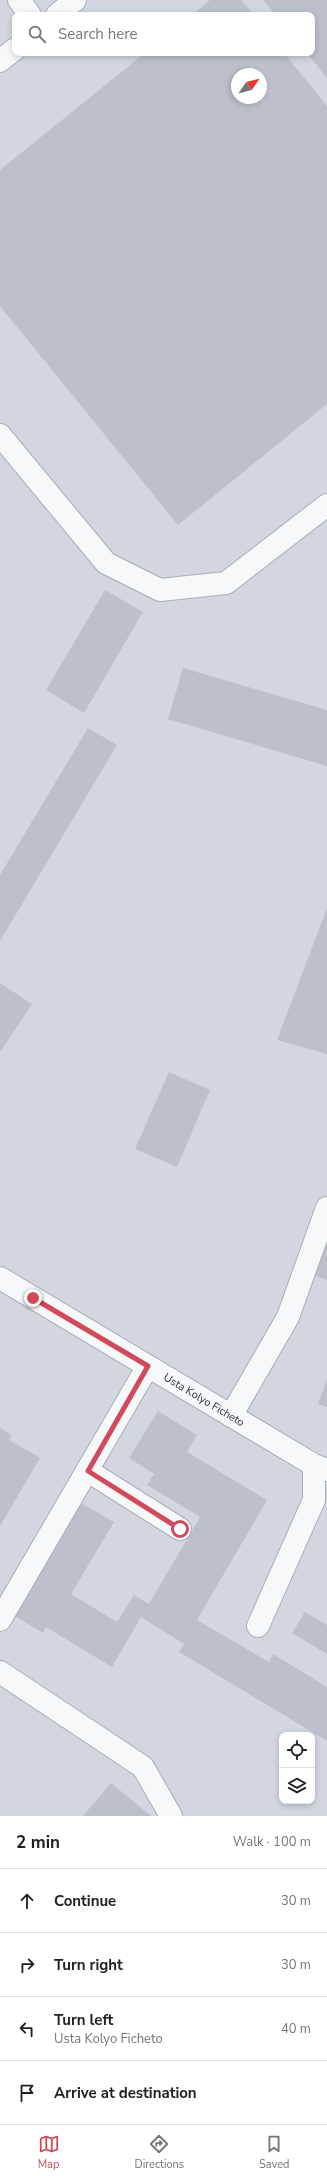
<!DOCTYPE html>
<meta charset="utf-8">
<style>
:root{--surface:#fff;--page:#f2f2f2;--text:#202124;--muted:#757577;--line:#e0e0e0;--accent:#d1495b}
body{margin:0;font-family:"Nunito Sans",sans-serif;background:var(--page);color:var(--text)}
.controls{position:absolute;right:12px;bottom:12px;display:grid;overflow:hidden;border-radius:8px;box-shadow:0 2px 6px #0003}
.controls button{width:36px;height:36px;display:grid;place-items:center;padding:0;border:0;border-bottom:1px solid var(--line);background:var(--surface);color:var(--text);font:20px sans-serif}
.compass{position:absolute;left:231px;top:68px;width:36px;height:36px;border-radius:50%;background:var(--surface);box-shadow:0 2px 6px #0003;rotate:55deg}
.stop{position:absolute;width:12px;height:12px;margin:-9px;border:3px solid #d1495b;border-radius:50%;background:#fff}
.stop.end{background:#d1495b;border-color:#fff;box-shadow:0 1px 4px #0008}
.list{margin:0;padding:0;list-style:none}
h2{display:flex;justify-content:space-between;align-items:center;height:52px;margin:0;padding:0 16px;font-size:17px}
h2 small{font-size:13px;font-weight:400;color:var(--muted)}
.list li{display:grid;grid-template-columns:26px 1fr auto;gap:12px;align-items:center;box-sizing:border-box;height:64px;padding:0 16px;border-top:1px solid var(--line)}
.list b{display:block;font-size:15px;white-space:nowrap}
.list p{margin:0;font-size:13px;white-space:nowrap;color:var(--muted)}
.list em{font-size:13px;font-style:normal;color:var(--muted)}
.icon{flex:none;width:22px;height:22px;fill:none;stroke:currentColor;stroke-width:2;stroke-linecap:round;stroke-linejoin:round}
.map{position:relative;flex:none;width:327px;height:1816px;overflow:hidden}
.search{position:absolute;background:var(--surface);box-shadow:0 2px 6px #0003;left:12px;right:12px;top:12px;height:44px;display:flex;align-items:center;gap:10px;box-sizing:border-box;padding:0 14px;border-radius:8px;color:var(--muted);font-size:15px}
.sheet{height:308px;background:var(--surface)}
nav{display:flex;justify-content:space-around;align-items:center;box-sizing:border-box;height:56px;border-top:1px solid var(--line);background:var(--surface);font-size:11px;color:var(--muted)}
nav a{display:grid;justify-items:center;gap:2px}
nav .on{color:var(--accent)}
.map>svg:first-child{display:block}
.built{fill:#d2d6de;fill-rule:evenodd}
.building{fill:#bbc0ca;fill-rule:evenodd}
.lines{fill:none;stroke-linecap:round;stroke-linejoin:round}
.minor-casing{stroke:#a9aeb7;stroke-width:24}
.minor{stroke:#f7f8fa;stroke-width:22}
.route{stroke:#d1495b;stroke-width:5}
.labels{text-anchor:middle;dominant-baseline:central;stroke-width:3;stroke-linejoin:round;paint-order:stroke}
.street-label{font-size:11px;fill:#2b3445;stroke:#f4f6f9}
</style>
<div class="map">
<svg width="327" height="1816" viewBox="0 0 327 1816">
<rect width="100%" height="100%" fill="#e4e7ec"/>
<path class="built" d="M0,0H327V1816H0ZM15,15H312V53H15ZM237,74H261V98H237ZM282,1735H312V1801H282Z"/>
<path class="building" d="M210,0H241L254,15H192Z
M263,0H327V78L307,53H312V15H276Z
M145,53H284L327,106V404L178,525L0,306V170ZM237,74H261V98H237Z
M105,590L143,612L84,713L46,690Z
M183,668L327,710V766L168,719Z
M88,728L117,745L0,941V875Z
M327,908V1054L277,1040Z
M0,983L32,1004L0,1052Z
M169,1072L210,1090L177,1167L135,1149Z
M327,1218V1280L306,1272Z
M327,1379V1407L318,1404Z
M158,1411L197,1435L187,1452L267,1500L197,1620L269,1662L273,1654L327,1687V1741L179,1652L184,1644L141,1617L112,1667L46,1627L43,1633L13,1615L79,1502L114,1522L71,1594L117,1622L134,1595L149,1604L200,1517L147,1485L154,1474L129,1458Z
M0,1428L12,1435L9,1440L40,1458L0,1526Z
M305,1612L327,1625V1654L292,1633Z
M111,1783L151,1816H83Z"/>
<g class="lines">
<defs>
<path id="minor" d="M19,0L30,15
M57,15L75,0
M0,61L15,49
M0,435L106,563L160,590L226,583L327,505
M0,1278L314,1465L327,1470
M231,1416L288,1317L327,1208
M88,1471L180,1529
M0,1620L148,1366
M258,1626L314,1500V1465
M0,1672L143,1767L171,1816"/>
</defs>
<use href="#minor" class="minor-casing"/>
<use href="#minor" class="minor"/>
</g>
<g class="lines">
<path class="route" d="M33,1298L148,1366L88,1471L180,1529"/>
</g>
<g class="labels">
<g class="street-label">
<text transform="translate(204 1400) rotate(31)">Usta Kolyo Ficheto</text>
</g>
</g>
</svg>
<div class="controls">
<button><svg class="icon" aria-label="locate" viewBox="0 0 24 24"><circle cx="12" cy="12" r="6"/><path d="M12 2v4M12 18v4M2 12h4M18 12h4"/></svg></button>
<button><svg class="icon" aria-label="layers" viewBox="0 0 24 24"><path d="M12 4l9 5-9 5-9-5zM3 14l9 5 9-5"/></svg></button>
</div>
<svg class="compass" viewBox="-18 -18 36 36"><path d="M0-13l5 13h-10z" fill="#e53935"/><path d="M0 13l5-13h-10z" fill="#757577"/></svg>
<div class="stop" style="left:180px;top:1529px"></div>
<div class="stop end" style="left:33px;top:1298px"></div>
<div class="search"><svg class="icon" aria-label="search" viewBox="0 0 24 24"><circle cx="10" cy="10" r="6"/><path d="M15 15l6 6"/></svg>Search here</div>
</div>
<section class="sheet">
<h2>2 min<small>Walk · 100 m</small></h2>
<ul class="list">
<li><svg class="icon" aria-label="ahead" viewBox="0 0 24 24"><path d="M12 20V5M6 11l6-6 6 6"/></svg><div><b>Continue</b></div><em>30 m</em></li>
<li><svg class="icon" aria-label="right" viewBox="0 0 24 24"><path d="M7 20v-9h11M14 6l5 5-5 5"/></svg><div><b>Turn right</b></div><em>30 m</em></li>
<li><svg class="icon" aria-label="left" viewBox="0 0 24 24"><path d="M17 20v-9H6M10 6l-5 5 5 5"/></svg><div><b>Turn left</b><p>Usta Kolyo Ficheto</p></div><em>40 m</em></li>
<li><svg class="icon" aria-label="arrive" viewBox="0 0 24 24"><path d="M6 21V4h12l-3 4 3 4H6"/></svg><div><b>Arrive at destination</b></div></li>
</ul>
</section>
<nav>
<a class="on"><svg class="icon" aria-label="map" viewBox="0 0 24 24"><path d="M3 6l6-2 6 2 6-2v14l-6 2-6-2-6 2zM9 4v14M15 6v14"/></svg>Map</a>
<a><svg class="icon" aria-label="directions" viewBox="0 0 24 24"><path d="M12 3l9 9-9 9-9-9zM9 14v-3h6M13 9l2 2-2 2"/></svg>Directions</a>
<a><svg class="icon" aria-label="saved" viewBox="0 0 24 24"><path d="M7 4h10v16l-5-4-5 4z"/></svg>Saved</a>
</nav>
